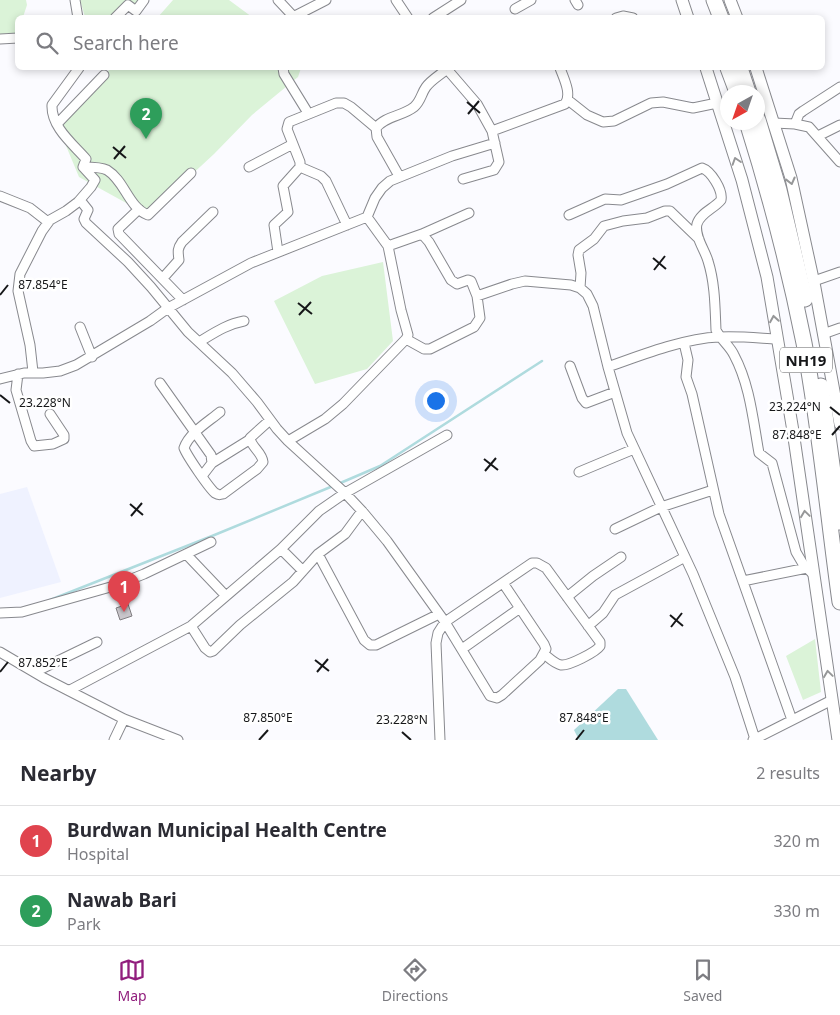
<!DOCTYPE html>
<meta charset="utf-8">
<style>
:root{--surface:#fff;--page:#f2f2f3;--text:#2b2b33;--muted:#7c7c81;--line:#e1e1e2;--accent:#911e7d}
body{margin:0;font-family:"Noto Sans",sans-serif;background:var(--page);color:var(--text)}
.compass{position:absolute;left:720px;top:85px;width:45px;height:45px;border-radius:50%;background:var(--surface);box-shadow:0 2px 8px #0003;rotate:220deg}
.you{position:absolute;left:435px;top:400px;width:18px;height:18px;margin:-12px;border:4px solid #fff;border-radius:50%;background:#1a73e8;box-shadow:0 0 0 8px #1a73e833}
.badge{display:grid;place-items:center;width:32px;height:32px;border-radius:50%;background:var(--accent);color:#fff;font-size:16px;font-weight:700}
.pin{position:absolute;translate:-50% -41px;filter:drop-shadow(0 1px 2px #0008)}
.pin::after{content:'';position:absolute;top:26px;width:18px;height:15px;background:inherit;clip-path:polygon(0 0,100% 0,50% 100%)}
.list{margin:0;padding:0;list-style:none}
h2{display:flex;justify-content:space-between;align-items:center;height:65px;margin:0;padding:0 20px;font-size:21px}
h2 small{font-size:16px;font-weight:400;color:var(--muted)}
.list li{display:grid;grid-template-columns:32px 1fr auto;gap:15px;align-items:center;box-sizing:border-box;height:70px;padding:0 20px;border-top:1px solid var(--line)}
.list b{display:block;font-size:19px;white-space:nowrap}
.list p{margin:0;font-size:16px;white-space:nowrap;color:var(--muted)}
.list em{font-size:16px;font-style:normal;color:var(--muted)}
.icon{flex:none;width:28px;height:28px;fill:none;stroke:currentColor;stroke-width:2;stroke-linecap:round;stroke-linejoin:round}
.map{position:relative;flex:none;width:840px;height:740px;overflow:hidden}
.search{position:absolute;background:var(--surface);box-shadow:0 2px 8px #0003;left:15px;right:15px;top:15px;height:55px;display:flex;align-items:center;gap:12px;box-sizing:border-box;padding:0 18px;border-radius:8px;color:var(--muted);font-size:19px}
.sheet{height:205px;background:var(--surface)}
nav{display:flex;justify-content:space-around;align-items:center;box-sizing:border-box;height:70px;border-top:1px solid var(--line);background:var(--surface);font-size:14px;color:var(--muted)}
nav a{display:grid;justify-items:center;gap:2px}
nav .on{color:var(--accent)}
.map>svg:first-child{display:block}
.built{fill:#eff2ff}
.green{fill:#dbf3d8}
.water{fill:#afdbde}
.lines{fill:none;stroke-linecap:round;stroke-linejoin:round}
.stream{stroke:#afdbde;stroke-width:2.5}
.building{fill:#c9c6cb;stroke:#817e82}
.street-casing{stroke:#88898e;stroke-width:11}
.secondary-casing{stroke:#88898e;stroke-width:13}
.highway-casing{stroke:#88898e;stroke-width:17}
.street{stroke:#fff;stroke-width:9}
.secondary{stroke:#fff;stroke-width:11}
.highway{stroke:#fff;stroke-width:15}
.oneway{stroke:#969798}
.ticks{fill:none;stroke:#161719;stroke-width:2}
.labels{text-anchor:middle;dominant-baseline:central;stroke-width:5;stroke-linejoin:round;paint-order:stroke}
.shield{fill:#fff;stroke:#5c5d5e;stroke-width:1}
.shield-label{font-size:15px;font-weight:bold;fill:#161719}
.ticks-label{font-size:12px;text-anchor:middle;fill:#161719;stroke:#fff;stroke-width:5;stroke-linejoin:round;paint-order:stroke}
</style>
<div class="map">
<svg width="840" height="740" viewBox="0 0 840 740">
<rect width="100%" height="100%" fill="#fbfbff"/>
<path class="built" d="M27,487L61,582L0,598V494Z"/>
<path class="green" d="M0,0H26L27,5L23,17L18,18L17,35L0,39Z
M80,0H144L117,18L85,17Z
M173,0H229L252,17H158Z
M111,68H301L298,77L252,115L214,154L148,215L79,177L57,124Z
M383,262L393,341L367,369L315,384L274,301L322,276Z
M815,639L821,692L803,700L786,656Z"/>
<path class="water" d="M618,689H626L658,740H579L574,730Z"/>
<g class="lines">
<path class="stream" d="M338,484L380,466L542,361
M50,600L212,536L333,486"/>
</g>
<path class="building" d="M128,604L132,616L120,620L116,608Z"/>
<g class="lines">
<defs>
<path id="street" d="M75,0L78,18
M278,0L293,16
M396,0L408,18
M575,0L578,5
M515,9L531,0
M115,18L128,5L136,11L144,0
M291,18L326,0
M433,18L461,0
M616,18L623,16L633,18
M0,39L18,38
M283,68L284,74L308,113
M446,68L477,104L492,131
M568,100L587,115L603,122L614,121L651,103L663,102L693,108L717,103
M774,123L795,124L809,127L840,162
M57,124L104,75
M795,124L799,114L803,111L840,87
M818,136L840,125
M83,167C90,167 101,167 107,170C125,181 128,207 148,215L191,173
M249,167L293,144
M300,167L321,176L326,181L347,225
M399,176L377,137L376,128C385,116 403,116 414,107C421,101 421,94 426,87C431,80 440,75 447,69
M463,179L494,170L499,162L492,131L565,104C572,94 564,79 560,68
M0,196L30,208L48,222
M80,200L88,210L84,219L86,223L128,262L151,287L188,332L232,373L257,402L277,429L288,441L345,493L362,511L387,541L445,622L490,696L497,698L502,695L540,660L546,649L544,644L503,583
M139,209L118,229L119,234L183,300
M569,215L605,199L621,200L667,184L702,168C711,171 723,190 721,200C715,208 700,213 697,224C694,236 705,250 708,261C715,283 715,307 716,330C721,340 730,346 734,355C750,385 753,420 759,453L772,463L796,552L803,564L814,575
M422,234L469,213
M388,246L422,234L429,242L451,280L457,284L468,280L471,281L477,296L480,318L474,327L430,349H424L406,339
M278,252L274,225L288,212L283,186L300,167V162L287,129L289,122L336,103H344L351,107L376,128
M163,278L179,260C178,252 177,249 182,242L213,212
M814,281L840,272
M580,288L581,273L578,255L579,250L594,239L604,226L623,221L647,218L665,211H670L699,239
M477,296L512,284L525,281L571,285L580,288L587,294L593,306L608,367L627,433L693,574L735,677L755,739
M80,327L92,357
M823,334L840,328
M199,342C214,333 227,324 244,321
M684,343L688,360L686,377L692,394L719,514L792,720
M570,366L582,398L586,403L615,392
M608,367C641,355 685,338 719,337C739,336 758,338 777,339
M33,372L30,345L18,291L20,274L42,231L50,220L66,211L78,202L91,187L95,180L83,167L86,159C73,144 51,127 52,105L79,68
M18,374L16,390L31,441L34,446L53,444L64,439V435L50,414
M0,379L24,373H43L60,371L76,365L150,321L168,308L251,263L367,217L375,198L382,188L390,181L452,156L495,143
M160,383L211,455L212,463L202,476
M220,412C208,422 189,433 184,448C187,456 209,488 215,493C219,495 219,495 223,494L257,469L263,462C262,452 251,447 250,438L270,420
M288,441L325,419L343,404L406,339L408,335L401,310L388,246L367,217
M212,463L249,440
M579,472L634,449
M615,529L661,507L713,490
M281,549L303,571
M186,554L226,596
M318,554L364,640L370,645H376L439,614
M743,581L807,568
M567,597L593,576L621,557
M0,613L22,612L114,586L144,574L211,542
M191,626L205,648L210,652L213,651L240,625L293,582L318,554L345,534L362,511
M588,626L603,613L615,595L685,557
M462,649L520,608
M0,652L44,678L124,719L178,740
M35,672L97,642
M70,690L191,626L281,549L319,511L345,493L447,435
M114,740L124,719
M440,740L436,643L438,633L445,622L532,563H537L546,568L600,642V646C596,652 569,666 561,665C555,664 549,658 544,654
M753,740L832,700"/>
<path id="secondary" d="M682,0L688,18
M730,0L737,18
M706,68L742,180L767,277L793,431L838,740
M756,68L791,178L815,288L840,424"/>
<path id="highway" d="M714,0L721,18
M728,68L737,92
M740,68L748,92
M758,120L779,190L805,299
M747,122C770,195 789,268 804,343C820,428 828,516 840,602
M821,386L840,522"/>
</defs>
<use href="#street" class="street-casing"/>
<use href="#secondary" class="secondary-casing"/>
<use href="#highway" class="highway-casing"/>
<use href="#street" class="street"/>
<use href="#secondary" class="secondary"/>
<use href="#highway" class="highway"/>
</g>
<defs><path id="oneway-chevron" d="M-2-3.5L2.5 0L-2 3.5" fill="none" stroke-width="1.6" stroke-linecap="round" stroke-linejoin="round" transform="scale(1.25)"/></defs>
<g class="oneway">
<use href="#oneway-chevron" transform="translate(736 161) rotate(-108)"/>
<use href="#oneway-chevron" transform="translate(791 181) rotate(76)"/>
<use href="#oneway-chevron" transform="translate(774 319) rotate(-99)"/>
<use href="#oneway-chevron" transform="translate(805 514) rotate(-98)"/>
<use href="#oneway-chevron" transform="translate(828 674) rotate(-98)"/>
</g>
<path class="ticks" d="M467,102L480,113M468,114L479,101M113,147L126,158M114,159L125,146M653,258L666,269M654,270L665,256M0,295L8,285M298,303L312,314M299,315L311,302M0,395L10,403M830,407L840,415M832,435L840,426M484,459L498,470M485,471L496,458M130,504L143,515M131,516L142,503M670,615L683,626M671,627L682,613M315,660L329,671M0,672L8,662M317,672L328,659M402,732L411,740M259,740L268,730M576,740L584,730"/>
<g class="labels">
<rect class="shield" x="780" y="347.5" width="52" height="25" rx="4"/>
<g class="shield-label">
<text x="806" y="360">NH19</text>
</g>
</g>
<g class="ticks-label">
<text x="43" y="289">87.854°E</text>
<text x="45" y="407">23.228°N</text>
<text x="795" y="411">23.224°N</text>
<text x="797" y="439">87.848°E</text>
<text x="43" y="667">87.852°E</text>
<text x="268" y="722">87.850°E</text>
<text x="584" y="722">87.848°E</text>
<text x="402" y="724">23.228°N</text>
</g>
</svg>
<svg class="compass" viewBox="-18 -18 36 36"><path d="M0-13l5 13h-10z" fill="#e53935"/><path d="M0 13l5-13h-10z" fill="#7c7c81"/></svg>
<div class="you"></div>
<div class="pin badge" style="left:124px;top:612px;background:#e0444e">1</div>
<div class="pin badge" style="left:146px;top:139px;background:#2e9e5b">2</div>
<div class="search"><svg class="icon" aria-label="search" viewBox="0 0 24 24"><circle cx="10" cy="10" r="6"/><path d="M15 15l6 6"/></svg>Search here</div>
</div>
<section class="sheet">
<h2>Nearby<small>2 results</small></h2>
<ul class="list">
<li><span class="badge" style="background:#e0444e">1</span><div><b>Burdwan Municipal Health Centre</b><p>Hospital</p></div><em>320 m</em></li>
<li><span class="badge" style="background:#2e9e5b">2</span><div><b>Nawab Bari</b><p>Park</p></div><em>330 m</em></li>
</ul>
</section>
<nav>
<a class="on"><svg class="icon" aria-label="map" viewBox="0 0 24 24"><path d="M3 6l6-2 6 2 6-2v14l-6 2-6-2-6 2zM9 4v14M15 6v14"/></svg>Map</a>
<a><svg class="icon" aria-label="directions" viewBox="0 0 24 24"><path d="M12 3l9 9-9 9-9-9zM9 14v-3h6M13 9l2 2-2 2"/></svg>Directions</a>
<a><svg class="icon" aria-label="saved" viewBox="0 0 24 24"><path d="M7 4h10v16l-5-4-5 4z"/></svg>Saved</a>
</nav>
